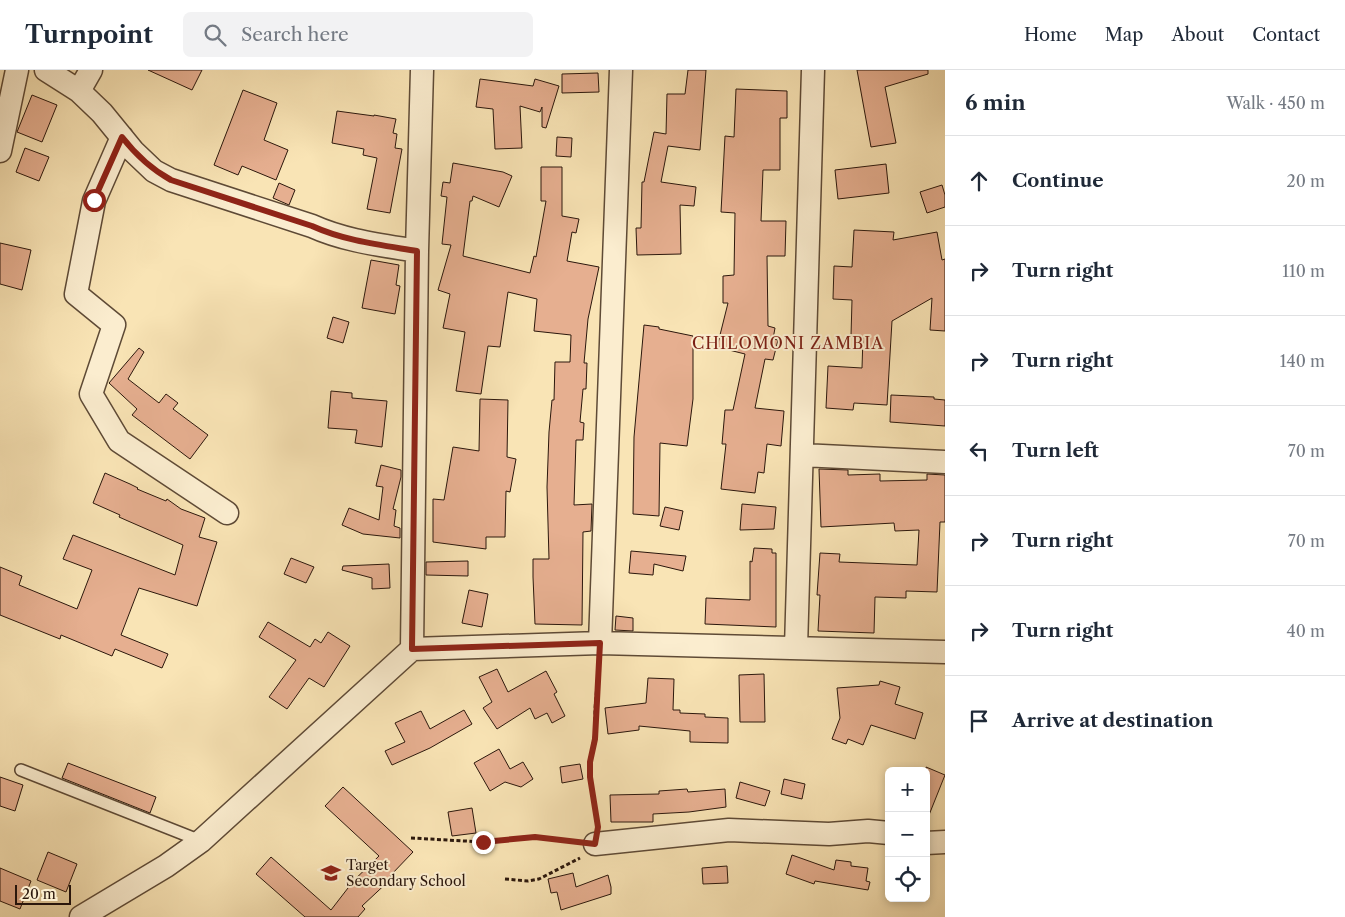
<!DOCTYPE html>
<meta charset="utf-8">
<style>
:root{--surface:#fff;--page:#f2f2f3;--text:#1f2937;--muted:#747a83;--line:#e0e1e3}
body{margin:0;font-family:"Libre Caslon Text",serif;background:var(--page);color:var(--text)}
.controls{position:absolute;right:15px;bottom:15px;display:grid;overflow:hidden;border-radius:8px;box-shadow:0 2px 8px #0003}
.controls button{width:45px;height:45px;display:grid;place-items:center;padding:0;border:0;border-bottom:1px solid var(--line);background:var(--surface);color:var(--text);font:25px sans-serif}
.scale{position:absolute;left:15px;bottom:12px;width:56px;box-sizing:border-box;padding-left:5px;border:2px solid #2b170c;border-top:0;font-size:14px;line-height:18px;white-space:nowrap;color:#2b170c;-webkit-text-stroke:4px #fbedcf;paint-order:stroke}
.stop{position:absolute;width:15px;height:15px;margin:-11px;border:4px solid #8f2418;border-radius:50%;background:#fff}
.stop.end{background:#8f2418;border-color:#fff;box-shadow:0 1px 5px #0008}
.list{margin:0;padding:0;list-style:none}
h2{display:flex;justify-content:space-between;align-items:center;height:65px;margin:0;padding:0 20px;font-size:21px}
h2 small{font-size:16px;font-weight:400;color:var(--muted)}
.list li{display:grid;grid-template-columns:32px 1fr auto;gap:15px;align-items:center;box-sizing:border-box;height:90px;padding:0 20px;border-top:1px solid var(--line)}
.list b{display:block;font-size:19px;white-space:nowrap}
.list em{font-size:16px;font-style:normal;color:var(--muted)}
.icon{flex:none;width:28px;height:28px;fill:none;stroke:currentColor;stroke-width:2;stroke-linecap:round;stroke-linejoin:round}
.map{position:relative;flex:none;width:945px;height:847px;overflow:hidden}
header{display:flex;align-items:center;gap:30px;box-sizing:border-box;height:70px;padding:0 25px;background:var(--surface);border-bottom:1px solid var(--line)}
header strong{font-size:24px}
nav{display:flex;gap:28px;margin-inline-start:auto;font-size:18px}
.search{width:350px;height:45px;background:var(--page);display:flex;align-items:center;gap:12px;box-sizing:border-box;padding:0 18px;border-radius:8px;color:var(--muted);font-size:19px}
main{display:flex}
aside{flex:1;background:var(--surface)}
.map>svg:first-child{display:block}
.building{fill:#e6af90;stroke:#2b170c}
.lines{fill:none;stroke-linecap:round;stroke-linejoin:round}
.service-casing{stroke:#5e4a36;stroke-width:14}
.minor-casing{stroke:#5e4a36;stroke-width:25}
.path{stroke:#2b170c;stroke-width:3;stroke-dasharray:4 2.5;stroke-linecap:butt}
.service{stroke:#fbedcf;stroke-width:11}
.minor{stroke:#fbedcf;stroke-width:22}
.route{stroke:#8f2418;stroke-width:6}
.labels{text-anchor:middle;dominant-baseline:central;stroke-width:4;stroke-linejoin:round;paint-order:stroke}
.poi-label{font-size:14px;fill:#2b170c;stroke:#fbedcf;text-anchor:start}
.quarter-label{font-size:16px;letter-spacing:1px;fill:#7a1f14;stroke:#fbedcf}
</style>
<header>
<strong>Turnpoint</strong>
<div class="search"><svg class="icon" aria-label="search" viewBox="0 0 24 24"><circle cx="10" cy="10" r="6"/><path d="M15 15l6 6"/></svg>Search here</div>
<nav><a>Home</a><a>Map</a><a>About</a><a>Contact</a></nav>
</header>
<main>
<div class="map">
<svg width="945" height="847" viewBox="0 0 945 847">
<rect width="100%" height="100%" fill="#f9e4b5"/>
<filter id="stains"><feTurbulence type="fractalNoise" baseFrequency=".004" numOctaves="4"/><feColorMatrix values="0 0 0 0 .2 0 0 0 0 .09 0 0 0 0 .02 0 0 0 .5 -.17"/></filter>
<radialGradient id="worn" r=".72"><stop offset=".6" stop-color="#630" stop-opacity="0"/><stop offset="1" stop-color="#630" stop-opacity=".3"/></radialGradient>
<path class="building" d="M148,0H202L192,20Z
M688,0H706L700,80L668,76L661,112L696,117L694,136L680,135L681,184L637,185L636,158H641L642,112H644L654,62L666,64L667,24H685Z
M857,0H928V4L885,17L896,73L871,77Z
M598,3L599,22L562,23V4Z
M480,9L533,16L535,9L559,16L546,58L542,57V37L540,42L520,36L522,78L495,79L493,39L476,37Z
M736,19L787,21V48H780V100H763L761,151H786L785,186H767L768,256L775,258L773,269L778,270L773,290L765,289L755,338L784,341L781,376L767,374L764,403L758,402L755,423L721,419L726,374H722L725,340H733L745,284L717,277L728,233H723V206L734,205L735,143L721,142L725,66L734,67Z
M243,20L277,33L264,70L288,80L276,110L242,96L238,105L214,95Z
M32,25L57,35L42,72L17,62Z
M337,41L374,46V45L396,49L393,63L397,64L395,78L402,79L390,143L367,139L377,88L363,85L364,79L332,73Z
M557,67L572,68L571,87L556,86Z
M25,78L49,87L39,111L16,102Z
M453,93L503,102L512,106L499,137L473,126L472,131H470L463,186L530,203L534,186L536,187L546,131H541V97H562V146L579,149L576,163L572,162L567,191L599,197L588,249L584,293H587L586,319H583L580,352L584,353L583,370H576L574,435L592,434L591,461L583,462L582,555L535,554L533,507V489H549L547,417L549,362L552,330H554L555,292H570L571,265L534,261L537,229L508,222L500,277L488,276L481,324L456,321L465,262L443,258L450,224L438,220L451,175L442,174L447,127L441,126L443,112L450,113Z
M886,94L889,123L838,129L835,100Z
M279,113L295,120L289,135L273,128Z
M942,115L945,125V137L927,143L920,122Z
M854,160L894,162L893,170L937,162L942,190L945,189V261L930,260L932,228L892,251L887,335L854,333L853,340L826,338L828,296L862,298L863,267L851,266L852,230L833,229L834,196L852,197Z
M0,173L31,180L22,220L0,214Z
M371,190L399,195L396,215L400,216L395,244L362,238Z
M333,247L349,252L343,273L327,268Z
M644,255L659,257V259L693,266V329L687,376L660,373L659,446L633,444L634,367Z
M139,278L144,282L128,309L159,333L166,324L178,333L173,339L208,365L190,389L132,345L137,339L109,313Z
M331,321L352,323V328L387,331L382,377L355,373L357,360L328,358Z
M891,325L934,327V329L945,330V356L890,352Z
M480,329L508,330L507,387L516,389L510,422L506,421L505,467H486V479L433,472V429L444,430L453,377L479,381Z
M381,395L401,400V407L393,439L396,440L394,456L400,458V468L363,464L342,455L349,438L379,450L383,417L376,416Z
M819,399L848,400V405L880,404V411L927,410V404L945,405V452H940L937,522L906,521V528L875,527L874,563L818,561L820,525H817L820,483L840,484L839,492L917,495L919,460L895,461L894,453L821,457Z
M105,403L130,414L138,418L137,419L166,431L167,429L181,439L205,448L199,467L217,472L197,536L139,518L121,565L168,584L162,598L115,579L112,586L61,565L60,569L0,545V497L22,506L19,515L77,539L92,500L63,489L73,465L175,505L183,475L128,451L119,447L120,445L93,433Z
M742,434L776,437L774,459L740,460Z
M665,437L683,441L679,460L660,456Z
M754,478L772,479V483H776V557L705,554L706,528L750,530V491L752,492Z
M631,481L686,486L683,501L654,494L653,505L629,503Z
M291,488L314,497L306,513L284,504Z
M468,491V506L426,505V492Z
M389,494L390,518L372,519V508L342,500L343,496Z
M469,520L488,524L482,557L462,553Z
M616,546L633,548V561L615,560Z
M268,552L310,577L315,569L321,573L328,562L350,576L324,617L309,608L287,639L269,627L296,590L259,567Z
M497,599L508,622L546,601L557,622L554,624L565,646L552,653L547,643L535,649L530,638L497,659L483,638L492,632L479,607Z
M764,604L765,652H740L739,605Z
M648,608L674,609L673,640H680V643L705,644V647L728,648V673L690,672V661L639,656V660L608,664L605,638L646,633Z
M880,611L900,617L895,634L923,643L915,669L871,655L863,675L848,669L846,674L832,669L840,648L837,618L879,615Z
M464,640L472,654L430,678L392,695L385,681L405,672L395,653L421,641L430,659Z
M499,679L510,699L523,692L533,709L521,717L505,712L490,721L474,693Z
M68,693L156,727L150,743L62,708Z
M580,694L583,709L562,713L560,697Z
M926,697L945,705L927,750H926Z
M0,707L23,715L15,741L0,736Z
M784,709L805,714L802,729L781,724Z
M740,712L770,721L765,736L736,728Z
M343,717L413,782L390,806L392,808L362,836L365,839L358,847H305L256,804L271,787L331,840L348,818L347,817L379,786L325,736Z
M687,719L688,722L725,719L726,737L689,742L653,744V752H611L610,725L659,724V721Z
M472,738L476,763L452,766L448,742Z
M48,782L77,794L66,822L37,810Z
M792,785L834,800L836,790L851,792V796L868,798L866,811L870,812L868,820L815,811L814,814L786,804Z
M727,796L728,813L703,814L702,798Z
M0,798L31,811L20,839L0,831Z
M573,803L576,817L608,805L611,817V824L561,840L557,822L551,823L548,809Z"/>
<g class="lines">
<defs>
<path id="service" d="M21,700L201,771"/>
<path id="minor" d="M46,0L79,21L102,43L133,81L154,101L171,110L312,156C345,171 381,175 417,181
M79,21L91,0
M122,67L94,131L76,224L114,255L91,324L119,371L227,443
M0,81L17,0
M802,385L945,392
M600,573L621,0
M796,578L813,0
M412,579L417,181L422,0
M926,773L945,772
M595,774L729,760L829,764L868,761L889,763
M81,847L166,796L201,771L412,579L600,573L945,582"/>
</defs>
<use href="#service" class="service-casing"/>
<use href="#minor" class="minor-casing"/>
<path class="path" d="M597,754L590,707V692L595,662V639L599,591
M411,768L483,772L535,767L575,772
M505,809L528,811L539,809L580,788"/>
<use href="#service" class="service"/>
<use href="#minor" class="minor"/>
</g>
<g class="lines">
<path class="route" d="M94,130L122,67C136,85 151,99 171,110L312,156C345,171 381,175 417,181L412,579L600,573L595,669L590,692V707L598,757L595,774L535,767L483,772"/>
</g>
<defs>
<symbol id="school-bare" viewBox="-9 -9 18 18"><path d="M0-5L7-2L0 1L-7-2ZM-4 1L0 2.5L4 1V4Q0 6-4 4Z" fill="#8f2418" stroke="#fbedcf" stroke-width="2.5" paint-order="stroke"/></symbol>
</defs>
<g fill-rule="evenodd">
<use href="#school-bare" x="317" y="789" width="28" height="28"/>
</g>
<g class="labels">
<g class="poi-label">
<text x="346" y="795">Target<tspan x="346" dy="16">Secondary School</tspan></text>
</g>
<g class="quarter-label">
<text x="788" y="273">CHILOMONI ZAMBIA</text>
</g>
</g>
<rect width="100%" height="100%" filter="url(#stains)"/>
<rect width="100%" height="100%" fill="url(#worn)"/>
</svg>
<div class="controls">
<button>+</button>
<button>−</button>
<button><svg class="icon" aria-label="locate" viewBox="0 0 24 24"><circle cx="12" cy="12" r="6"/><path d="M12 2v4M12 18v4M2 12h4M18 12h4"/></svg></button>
</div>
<div class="scale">20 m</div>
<div class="stop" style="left:94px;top:130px"></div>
<div class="stop end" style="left:483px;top:772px"></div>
</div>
<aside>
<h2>6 min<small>Walk · 450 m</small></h2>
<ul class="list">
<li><svg class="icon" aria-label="ahead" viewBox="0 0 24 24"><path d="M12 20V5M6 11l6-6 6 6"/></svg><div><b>Continue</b></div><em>20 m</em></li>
<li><svg class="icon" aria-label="right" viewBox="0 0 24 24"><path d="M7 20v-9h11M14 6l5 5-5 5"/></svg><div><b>Turn right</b></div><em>110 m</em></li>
<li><svg class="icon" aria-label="right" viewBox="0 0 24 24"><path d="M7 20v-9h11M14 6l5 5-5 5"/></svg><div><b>Turn right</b></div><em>140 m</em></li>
<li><svg class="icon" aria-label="left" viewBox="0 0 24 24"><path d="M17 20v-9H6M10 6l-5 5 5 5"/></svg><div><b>Turn left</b></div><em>70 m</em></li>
<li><svg class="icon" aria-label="right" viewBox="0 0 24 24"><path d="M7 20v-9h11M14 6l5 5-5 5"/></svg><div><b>Turn right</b></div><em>70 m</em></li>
<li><svg class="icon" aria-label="right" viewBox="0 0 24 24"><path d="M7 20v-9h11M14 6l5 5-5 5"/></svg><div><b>Turn right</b></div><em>40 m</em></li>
<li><svg class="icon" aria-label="arrive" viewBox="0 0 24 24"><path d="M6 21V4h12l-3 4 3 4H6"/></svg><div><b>Arrive at destination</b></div></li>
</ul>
</aside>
</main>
